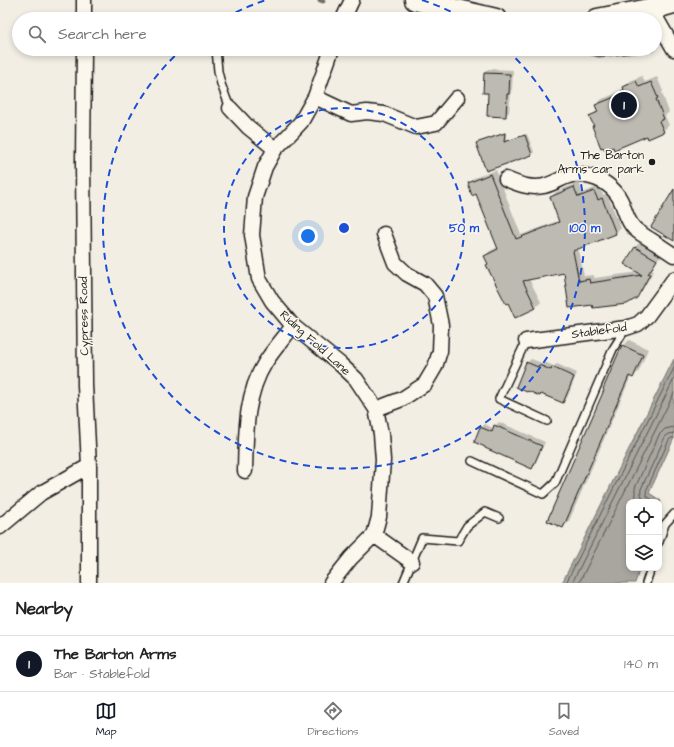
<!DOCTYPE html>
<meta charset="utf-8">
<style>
:root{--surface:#fff;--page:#f6f6f6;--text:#222;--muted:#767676;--line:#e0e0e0;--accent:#111827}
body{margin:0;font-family:"Architects Daughter",sans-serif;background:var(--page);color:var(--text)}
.controls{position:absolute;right:12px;bottom:12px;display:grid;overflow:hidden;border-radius:8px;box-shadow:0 2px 6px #0003}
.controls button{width:36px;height:36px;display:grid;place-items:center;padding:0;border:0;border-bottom:1px solid var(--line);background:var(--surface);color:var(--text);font:20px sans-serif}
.you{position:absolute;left:308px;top:236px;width:14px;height:14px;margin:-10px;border:3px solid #fff;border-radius:50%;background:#1a73e8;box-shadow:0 0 0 6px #1a73e833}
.badge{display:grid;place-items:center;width:26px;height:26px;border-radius:50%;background:var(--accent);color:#fff;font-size:13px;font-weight:700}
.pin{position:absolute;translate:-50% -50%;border:2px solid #fff;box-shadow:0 1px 4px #0006}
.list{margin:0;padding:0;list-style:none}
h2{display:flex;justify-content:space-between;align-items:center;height:52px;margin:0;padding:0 16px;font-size:17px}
h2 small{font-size:13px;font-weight:400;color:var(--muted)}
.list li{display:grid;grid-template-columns:26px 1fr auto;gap:12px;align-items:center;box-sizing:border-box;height:56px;padding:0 16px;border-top:1px solid var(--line)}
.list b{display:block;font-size:15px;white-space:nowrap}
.list p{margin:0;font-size:13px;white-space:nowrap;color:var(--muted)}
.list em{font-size:13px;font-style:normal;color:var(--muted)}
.icon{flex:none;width:22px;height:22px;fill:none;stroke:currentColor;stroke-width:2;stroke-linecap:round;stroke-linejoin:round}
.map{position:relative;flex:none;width:674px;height:583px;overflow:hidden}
.search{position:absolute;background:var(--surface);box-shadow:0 2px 6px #0003;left:12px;right:12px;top:12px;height:44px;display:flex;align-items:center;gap:10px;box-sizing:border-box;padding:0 14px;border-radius:22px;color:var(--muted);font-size:15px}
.sheet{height:108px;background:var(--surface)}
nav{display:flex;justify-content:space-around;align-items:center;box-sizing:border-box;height:56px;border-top:1px solid var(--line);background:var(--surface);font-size:11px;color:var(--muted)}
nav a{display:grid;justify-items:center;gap:2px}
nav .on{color:var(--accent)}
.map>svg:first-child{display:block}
.water{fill:#a9a6a0;stroke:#716f6b}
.shadow{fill:#0003}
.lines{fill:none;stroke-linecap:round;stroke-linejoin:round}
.shore{stroke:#545351;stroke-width:1}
.stream{stroke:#716f6b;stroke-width:5}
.building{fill:#bdbab1;stroke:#1c1c1c}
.service-casing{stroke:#1c1c1c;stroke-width:10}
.minor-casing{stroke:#1c1c1c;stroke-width:17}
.secondary-casing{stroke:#1c1c1c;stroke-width:23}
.service{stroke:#fbf7ec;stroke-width:7}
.minor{stroke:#fbf7ec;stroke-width:14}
.secondary{stroke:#fbf7ec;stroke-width:20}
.ring{fill:none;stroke:#1d4ed8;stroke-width:2;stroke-dasharray:7 5}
.poi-dot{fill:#1c1c1c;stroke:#fbf7ec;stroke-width:1.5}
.labels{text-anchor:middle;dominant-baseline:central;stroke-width:3;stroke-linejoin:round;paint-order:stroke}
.poi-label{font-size:12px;fill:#1c1c1c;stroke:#fbf7ec;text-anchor:end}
.street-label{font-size:12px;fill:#1c1c1c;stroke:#fbf7ec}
.centre{fill:#1d4ed8;stroke:#fbf7ec;stroke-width:2}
.ring-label{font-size:12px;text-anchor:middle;font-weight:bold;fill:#1d4ed8;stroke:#fbf7ec;stroke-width:3;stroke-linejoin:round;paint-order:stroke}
</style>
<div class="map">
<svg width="674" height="583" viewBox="0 0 674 583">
<rect width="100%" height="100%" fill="#f2eee4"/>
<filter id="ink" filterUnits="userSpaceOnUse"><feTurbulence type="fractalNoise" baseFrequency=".025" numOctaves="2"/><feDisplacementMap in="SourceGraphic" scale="8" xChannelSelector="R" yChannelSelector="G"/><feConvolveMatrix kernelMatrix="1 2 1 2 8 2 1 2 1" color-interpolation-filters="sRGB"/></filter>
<g filter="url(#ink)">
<path class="water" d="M674,359V438L649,493L661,501L659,507V502H629V568H640L635,583H562Z"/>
<path class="shadow" d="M488,69L513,70L512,89L511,91L509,112L505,116L489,92L484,73Z
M642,76L645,82L657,77L663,91L662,93L669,112L665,116L669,125L663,131L647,135L613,146L593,127L594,125L591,116L598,110L596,105L602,99L623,91L625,88L624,87L630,81Z
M506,132V141L527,134L534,152L532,154L486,170L477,144L478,142Z
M496,170L521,235L560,220L551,197L556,192L579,182L583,193L599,186L603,195L607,194L621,228L616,233L578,248L584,276L594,275V278L639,272L635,247L640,242L661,254L652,270H654L642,291L637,296L594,307L565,272L529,279L541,302L536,307L489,264L485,256L490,251L498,247L477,193L469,184L474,178Z
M629,340L648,349L639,371L633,377L631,376L569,521L563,527L606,389L623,346Z
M531,359L542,363L544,362L554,366L557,364L577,373L567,398L563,402L527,363Z
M499,422L545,442L535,464L532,468L481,428L485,424L494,429L495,426Z"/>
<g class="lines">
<path class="shore" d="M638,502L635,496V488L659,435L665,429L674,427
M646,502C642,498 640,495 641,489L665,437L669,434L674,433
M655,502L647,496L646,491L669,440L671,438H674
M566,583L674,368
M572,583L674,379
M579,583L674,393"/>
<path class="stream" d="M320,0L323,1
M371,18L375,19
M577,49L599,55L652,49"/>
</g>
<path class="building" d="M484,73L510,74L509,94H507L506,117L487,116L488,93H483Z
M636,81L639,87L651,82L658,98L656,99L664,119L659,121L664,132L648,139L647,136L614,150L613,147L605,150L603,147L601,148L592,126H594L589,116L598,112L595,105L622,94L621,91L624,90L623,87Z
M505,133L504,142L525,135L532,155L486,171L476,143Z
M490,174L516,239L559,222L550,197L574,187L578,197L594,191L598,200L602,198L616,234L573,251L579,281L589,279L590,283L642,275L624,264L635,247L657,260L648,274H650L637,298L627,304L593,308L592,305L569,308L564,273L523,281L536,308L515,318L508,303L506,304L486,265L488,264L484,256L498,249L476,194L472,196L468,183Z
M674,189V241L651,227Z
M622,345L643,355L633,378L629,376L563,528L547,521L604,390L603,389Z
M526,362L538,367L539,365L551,370L552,367L574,377L563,403L541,394L540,396L528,391L527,392L516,387Z
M494,425L542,446L532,469L485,448V447L474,442L480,427L492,432Z"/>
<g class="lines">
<defs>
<path id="service" d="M216,49L218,71L221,84L230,108
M526,341L499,399L547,421
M472,461L543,494L555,483L613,349L626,328
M659,542L665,524L674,514
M403,583L422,538L458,541L467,526L485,512L499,518
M646,583L651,568"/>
<path id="minor" d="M84,0V19
M651,9L674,49
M343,19L352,0
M84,49L83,163L85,385L89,466V583
M315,97L351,114L367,112L384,114L416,127L436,123L457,98
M230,108L248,127L275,149
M506,179C518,184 530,189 544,186C563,181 567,170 591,177C606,181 618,191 623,206C626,214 628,222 634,228C639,233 645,236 651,240C659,245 666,250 674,255
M526,341L626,328L638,324L647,316L674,279
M376,409L402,399L425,384L435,367L440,351L441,325L435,296L425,284L407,274L395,263L384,234
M245,471C246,435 245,395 265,363C273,350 284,338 293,326
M0,527L41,493L89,466
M374,535L412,562
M331,583L351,558L374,535L379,517L383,460L381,434L376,409L356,379L340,364L293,326L272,301L259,279L252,235L255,197L265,167L275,149L287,137L301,122L315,97L332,49"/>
<path id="secondary" d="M415,0L496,19
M597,19L660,7L674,3"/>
</defs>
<use href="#service" class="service-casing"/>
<use href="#minor" class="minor-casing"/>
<use href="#secondary" class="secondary-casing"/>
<use href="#service" class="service"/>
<use href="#minor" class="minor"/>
<use href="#secondary" class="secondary"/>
</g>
</g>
<g class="ring">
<circle cx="344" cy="228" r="120"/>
<path d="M225 18A241 241 0 0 1 266 0M422 0A241 241 0 0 1 463 18M507 50A241 241 0 1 1 181 50"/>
</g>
<circle class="poi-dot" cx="652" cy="162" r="4"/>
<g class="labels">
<g class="poi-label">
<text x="644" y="155">The Barton<tspan x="644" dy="14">Arms car park</tspan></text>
</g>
<g class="street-label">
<text transform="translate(84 316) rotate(-91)">Cypress Road</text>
<text transform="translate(599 331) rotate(-8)">Stablefold</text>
<text transform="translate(315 343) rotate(42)">Riding Fold Lane</text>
</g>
</g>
<circle cx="344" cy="228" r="6" class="centre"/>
<g class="ring-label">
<text x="464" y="232">50 m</text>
<text x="585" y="232">100 m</text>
</g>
</svg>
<div class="controls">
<button><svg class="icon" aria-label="locate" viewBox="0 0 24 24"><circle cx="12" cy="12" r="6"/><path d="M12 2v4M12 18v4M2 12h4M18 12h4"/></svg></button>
<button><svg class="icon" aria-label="layers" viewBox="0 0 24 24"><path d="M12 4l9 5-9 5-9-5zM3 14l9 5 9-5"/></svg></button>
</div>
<div class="you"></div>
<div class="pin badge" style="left:624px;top:105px">1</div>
<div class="search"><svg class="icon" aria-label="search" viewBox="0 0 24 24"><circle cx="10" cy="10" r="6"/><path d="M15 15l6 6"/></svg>Search here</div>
</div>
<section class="sheet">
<h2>Nearby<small></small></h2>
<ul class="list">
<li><span class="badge">1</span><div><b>The Barton Arms</b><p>Bar · Stablefold</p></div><em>140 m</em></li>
</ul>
</section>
<nav>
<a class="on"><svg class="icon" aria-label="map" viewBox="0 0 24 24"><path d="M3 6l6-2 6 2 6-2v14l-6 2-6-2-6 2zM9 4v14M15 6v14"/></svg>Map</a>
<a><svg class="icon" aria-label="directions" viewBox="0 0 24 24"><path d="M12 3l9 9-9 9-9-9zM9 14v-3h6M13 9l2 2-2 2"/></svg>Directions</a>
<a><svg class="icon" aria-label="saved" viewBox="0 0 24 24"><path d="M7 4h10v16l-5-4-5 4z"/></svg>Saved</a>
</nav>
